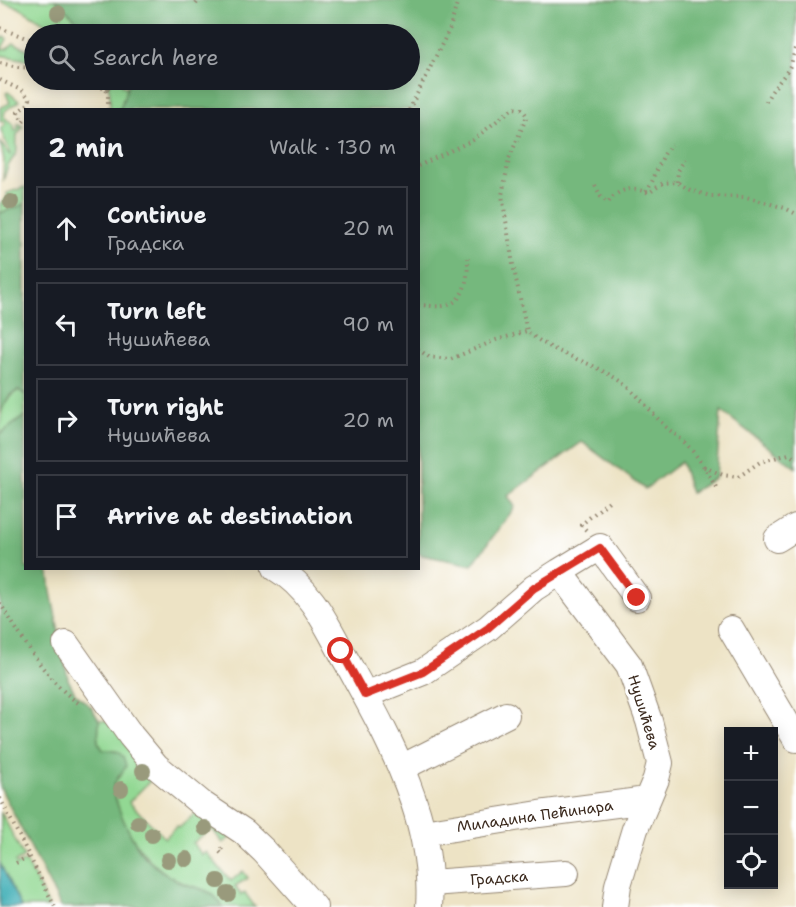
<!DOCTYPE html>
<meta charset="utf-8">
<style>
:root{--surface:#171b24;--page:#242831;--text:#f1f3f6;--muted:#9ea1a6;--line:#363941}
body{margin:0;font-family:"Shantell Sans",sans-serif;background:var(--page);color:var(--text)}
.controls{position:absolute;right:18px;bottom:18px;display:grid;overflow:hidden;border-radius:0px;box-shadow:0 3px 15px #0003}
.controls button{width:54px;height:54px;display:grid;place-items:center;padding:0;border:0;border-bottom:2px solid var(--line);background:var(--surface);color:var(--text);font:30px sans-serif}
.stop{position:absolute;width:18px;height:18px;margin:-14px;border:4px solid #d93025;border-radius:50%;background:#fff}
.stop.end{background:#d93025;border-color:#fff;box-shadow:0 2px 6px #0008}
.list{margin:0;padding:0;list-style:none}
h2{display:flex;justify-content:space-between;align-items:center;height:78px;margin:0;padding:0 24px;font-size:26px}
h2 small{font-size:20px;font-weight:400;color:var(--muted)}
.list li{display:grid;grid-template-columns:39px 1fr auto;gap:18px;align-items:center;box-sizing:border-box;height:84px;margin:0 12px 12px;padding:0 12px;border:2px solid var(--line);border-radius:0px}
.list b{display:block;font-size:22px;white-space:nowrap}
.list p{margin:0;font-size:20px;white-space:nowrap;color:var(--muted)}
.list em{font-size:20px;font-style:normal;color:var(--muted)}
.icon{flex:none;width:33px;height:33px;fill:none;stroke:currentColor;stroke-width:2;stroke-linecap:round;stroke-linejoin:round}
.map{position:relative;flex:none;width:796px;height:907px;overflow:hidden}
.search{position:absolute;background:var(--surface);box-shadow:0 3px 15px #0003;left:24px;top:24px;width:396px;height:66px;display:flex;align-items:center;gap:15px;box-sizing:border-box;padding:0 21px;border-radius:33px;color:var(--muted);font-size:22px}
.panel{position:absolute;background:var(--surface);box-shadow:0 3px 15px #0003;left:24px;top:108px;width:396px;height:462px;border-radius:0px}
.map>svg:first-child{display:block}
.green{fill:#92d893;stroke:#668158;stroke-width:1.5}
.forest{fill:#75b87d;stroke:#58714e;stroke-width:1.5}
.water{fill:#3cadb5;stroke:#3c6c6a;stroke-width:1.5}
.lines{fill:none;stroke-linecap:round;stroke-linejoin:round}
.minor-casing{stroke:#948672;stroke-width:28}
.path{stroke:#948672;stroke-width:4;stroke-dasharray:1.5 4.5;stroke-linecap:butt}
.minor{stroke:#fff;stroke-width:26}
.tree{fill:#999a7c}
.route{stroke:#d93025;stroke-width:8}
.labels{text-anchor:middle;dominant-baseline:central;stroke-width:6;stroke-linejoin:round;paint-order:stroke}
.street-label{font-size:15px;fill:#3b2a1e;stroke:#fff}
</style>
<div class="map">
<svg width="796" height="907" viewBox="0 0 796 907">
<rect width="100%" height="100%" fill="#fff"/>
<filter id="ink" filterUnits="userSpaceOnUse"><feTurbulence type="fractalNoise" baseFrequency=".0167" numOctaves="2"/><feDisplacementMap in="SourceGraphic" scale="12" xChannelSelector="R" yChannelSelector="G"/><feConvolveMatrix kernelMatrix="1 2 1 2 8 2 1 2 1" color-interpolation-filters="sRGB"/></filter>
<filter id="wash" filterUnits="userSpaceOnUse"><feTurbulence type="fractalNoise" baseFrequency=".008" numOctaves="4" result="noise"/><feDisplacementMap in="SourceGraphic" scale="24" xChannelSelector="R" yChannelSelector="G"/><feGaussianBlur stdDeviation="1.35" result="paint"/><feColorMatrix in="noise" values="0 0 0 0 0 0 0 0 0 0 0 0 0 0 0 0 0 1.4 0 .05"/><feComposite in="paint" operator="in"/></filter>
<g filter="url(#wash)">
<rect width="100%" height="100%" fill="#ede3c5"/>
<path class="green" d="M0,0H55L79,22L99,34H62L18,7L0,2Z
M5,37L7,39L1,50L7,49L14,43L31,51L30,57L34,52L33,61L0,55V39Z
M103,80L111,83L114,80H127L122,84L125,87L128,85L120,109H110C110,99 112,86 103,80Z
M8,92L19,101L5,111L4,117L14,125L15,131L18,129V123L23,127L17,135V152L8,166L3,181L4,160L0,142L10,155L11,154L1,131V127L5,125L3,121L0,122V108L10,103L6,93Z
M25,187V204L0,213V204L7,197V193Z
M19,390L25,395V416L0,434C0,415 1,400 19,390Z
M99,720L112,722L155,776L129,802L165,838L177,826L179,828L199,810L234,834L223,843L212,829L193,843L202,855L206,852L231,881L243,871L248,878L235,886L241,895L245,893L255,907H223C210,886 200,891 181,882C145,866 115,821 114,782L122,774L117,751L103,750L98,742Z
M1,812L24,857L15,862L17,865L26,861L49,907H21L0,863Z"/>
<path class="forest" d="M55,0H796V468L721,411L716,477L691,493L681,462L645,489L582,442L508,496L515,507L472,565L422,555L418,553V110L120,109L128,85L132,80H410V34H99L79,22Z
M25,204V395L19,390L10,395L0,412V213Z
M25,416L26,568L47,569L49,574L51,592L68,679L75,693L91,707L99,720L98,742L103,750C117,751 123,751 126,766C123,772 115,779 114,785C112,801 132,839 141,852C150,864 168,877 182,883C201,891 211,887 223,907H61L0,787V434Z"/>
<path class="water" d="M0,863L21,907H0Z"/>
</g>
<g filter="url(#ink)">
<g class="lines">
<defs>
<path id="minor" d="M777,539L796,527
M276,568C312,589 328,628 347,662C388,737 435,819 429,907
M559,572L600,547L637,598
M731,629L796,739
M66,644L131,736L156,766L202,804L244,832L264,851L314,907
M365,695L423,672L488,628L534,588L559,572L629,665L649,721L660,763L656,779L635,829L618,885L615,907
M401,768L506,715
M423,833L539,814L647,800
M431,883L566,873"/>
</defs>
<use href="#minor" class="minor-casing"/>
<path class="path" d="M196,4L199,0
M0,28L34,41
M0,63L18,67L34,68
M0,80L23,91L30,99L28,104L18,112L23,122L26,119
M79,80L106,89L108,95V110
M101,80L108,84V91
M766,102C771,88 784,79 791,64C793,58 794,51 796,45
M409,110L450,28L458,0
M418,166L473,140L513,108L522,109L527,116L509,159L502,195L513,265L527,331C552,354 588,360 616,378C634,389 647,408 662,423C669,431 679,436 686,444C699,457 708,473 717,489
M677,182L678,171L685,159
M595,185L601,197L608,203C619,187 633,187 649,193L663,183L677,182L690,190L710,196L746,197L785,208L796,214
M646,192C656,179 661,152 672,145
M418,305C426,305 435,307 443,306C466,303 468,277 468,258
M418,349L429,357L451,359L496,340L527,331
M704,467L723,475L738,477L760,462L789,454L796,459
M586,530L581,525L610,500
M0,603C21,636 48,684 81,705
M0,798L55,907
M221,853L219,851L226,845
M16,863L29,856"/>
<use href="#minor" class="minor"/>
</g>
<g class="tree">
<circle cx="58" cy="13" r="8"/>
<circle cx="11" cy="202" r="8"/>
<circle cx="143" cy="771" r="8"/>
<circle cx="121" cy="789" r="8"/>
<circle cx="138" cy="823" r="8"/>
<circle cx="205" cy="828" r="8"/>
<circle cx="152" cy="835" r="8"/>
<circle cx="186" cy="859" r="8"/>
<circle cx="168" cy="860" r="8"/>
<circle cx="218" cy="881" r="8"/>
<circle cx="228" cy="894" r="8"/>
</g>
</g>
<g class="lines" filter="url(#ink)">
<path class="route" d="M341,651L365,695L423,672L488,628L534,588L600,548L637,598"/>
</g>
<g class="labels">
<g class="street-label">
<text transform="translate(644 712) rotate(73)">Нушићева</text>
<text transform="translate(535 816) rotate(-8)">Миладина Пећинара</text>
<text transform="translate(499 878) rotate(-4)">Градска</text>
</g>
</g>
</svg>
<div class="controls">
<button>+</button>
<button>−</button>
<button><svg class="icon" aria-label="locate" viewBox="0 0 24 24"><circle cx="12" cy="12" r="6"/><path d="M12 2v4M12 18v4M2 12h4M18 12h4"/></svg></button>
</div>
<div class="stop" style="left:341px;top:651px"></div>
<div class="stop end" style="left:637px;top:598px"></div>
<div class="search"><svg class="icon" aria-label="search" viewBox="0 0 24 24"><circle cx="10" cy="10" r="6"/><path d="M15 15l6 6"/></svg>Search here</div>
<section class="panel">
<h2>2 min<small>Walk · 130 m</small></h2>
<ul class="list">
<li><svg class="icon" aria-label="ahead" viewBox="0 0 24 24"><path d="M12 20V5M6 11l6-6 6 6"/></svg><div><b>Continue</b><p>Градска</p></div><em>20 m</em></li>
<li><svg class="icon" aria-label="left" viewBox="0 0 24 24"><path d="M17 20v-9H6M10 6l-5 5 5 5"/></svg><div><b>Turn left</b><p>Нушићева</p></div><em>90 m</em></li>
<li><svg class="icon" aria-label="right" viewBox="0 0 24 24"><path d="M7 20v-9h11M14 6l5 5-5 5"/></svg><div><b>Turn right</b><p>Нушићева</p></div><em>20 m</em></li>
<li><svg class="icon" aria-label="arrive" viewBox="0 0 24 24"><path d="M6 21V4h12l-3 4 3 4H6"/></svg><div><b>Arrive at destination</b></div></li>
</ul>
</section>
</div>
